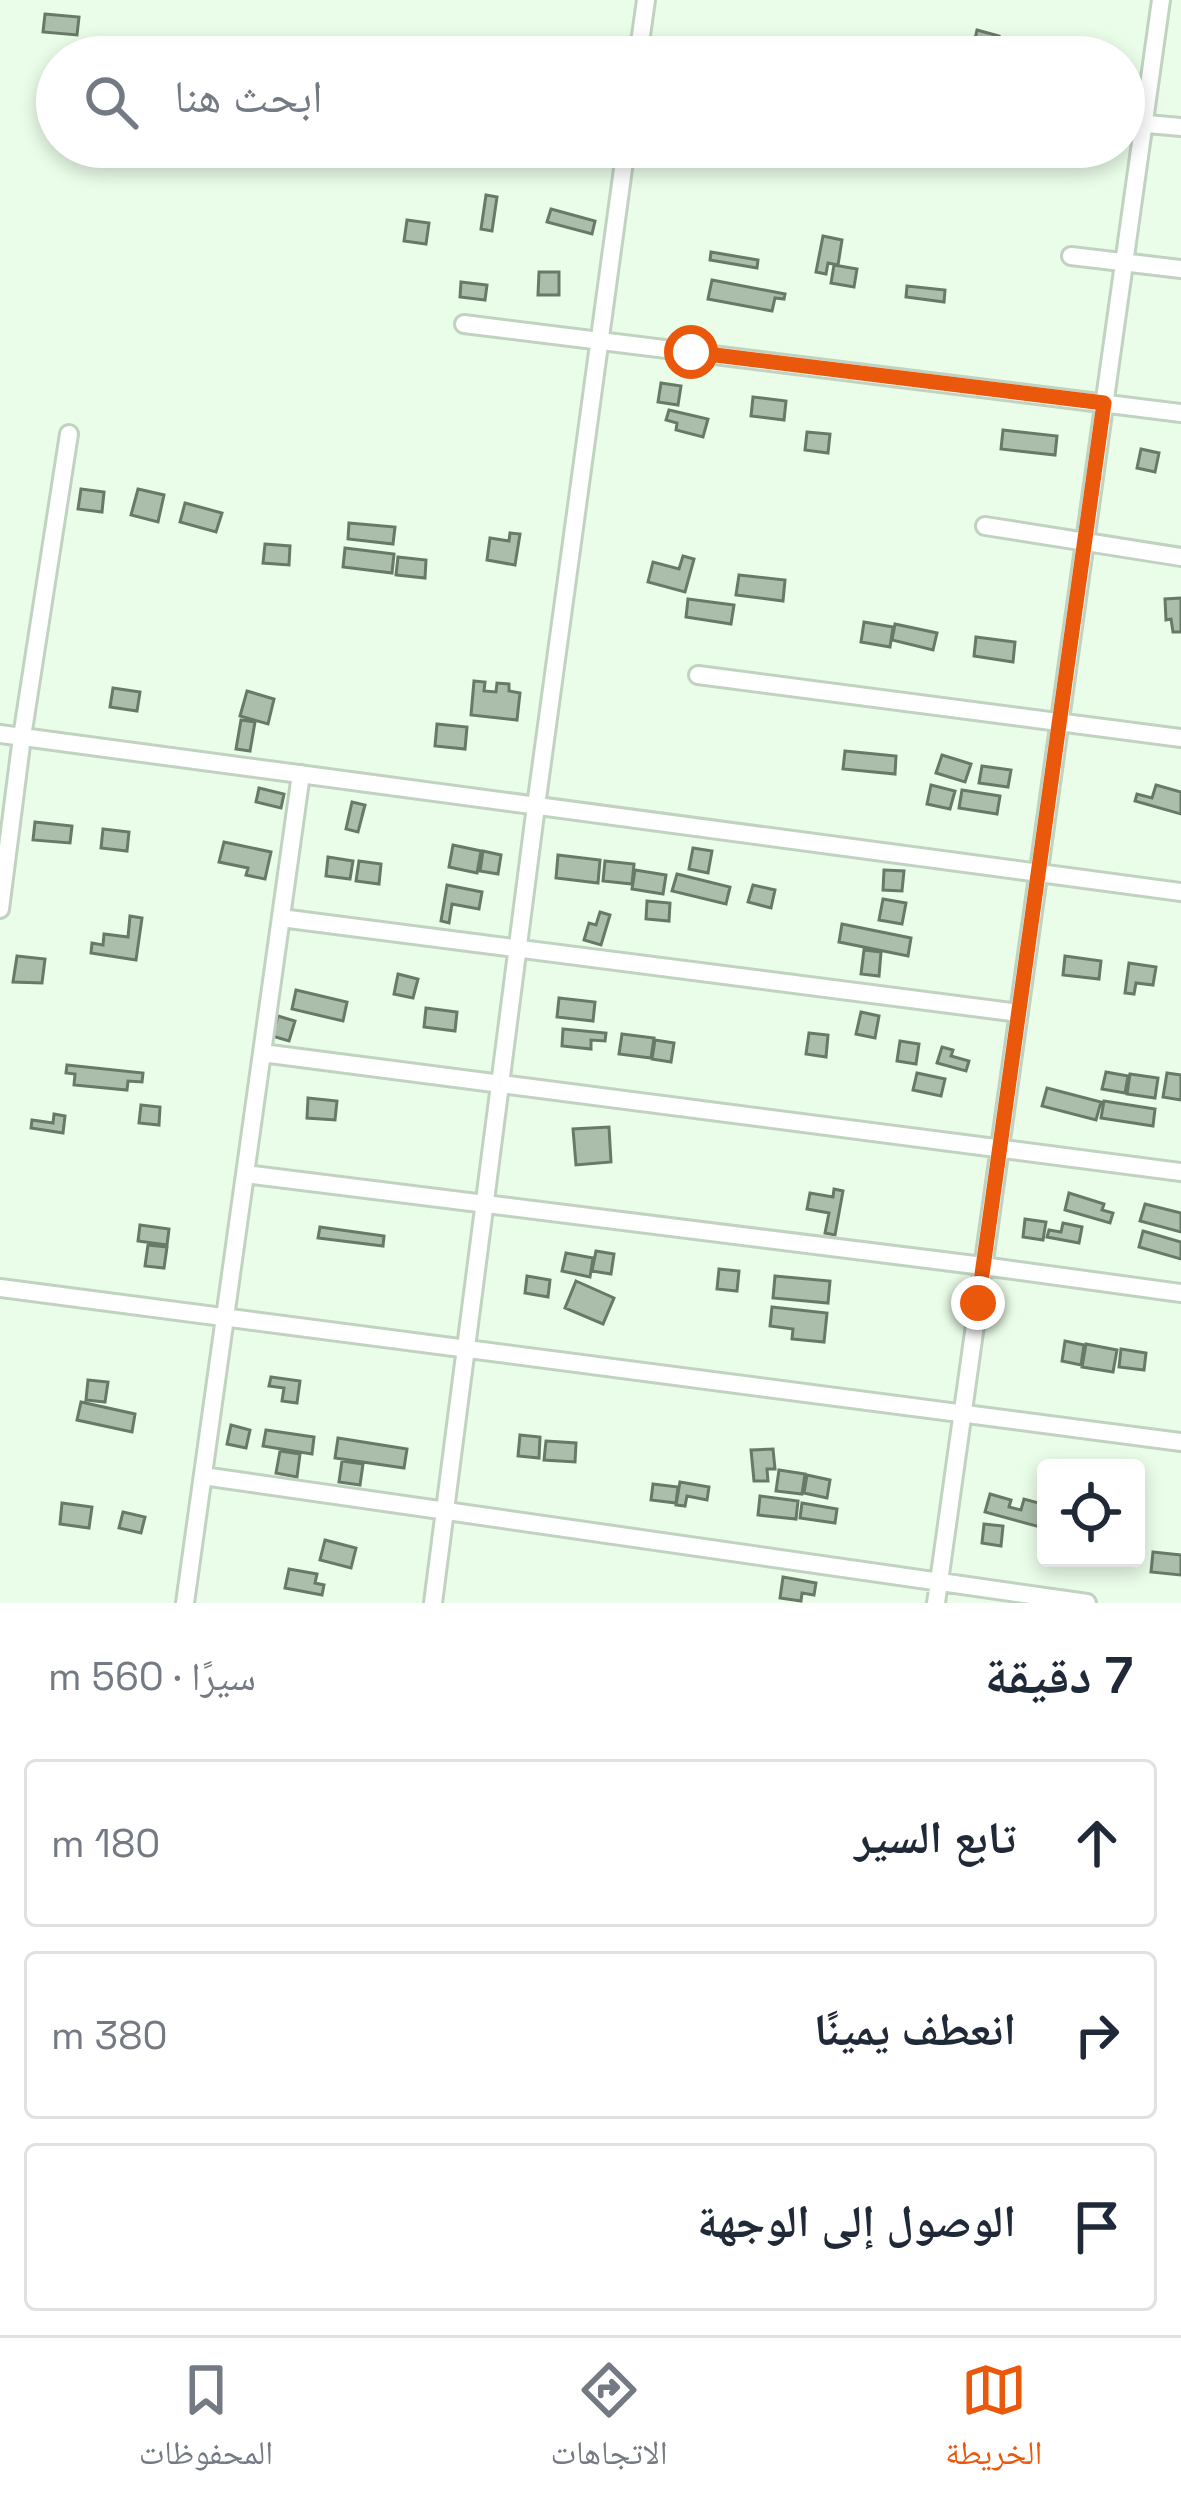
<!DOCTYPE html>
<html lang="ar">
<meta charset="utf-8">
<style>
:root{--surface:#fff;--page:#f2f2f3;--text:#1f2937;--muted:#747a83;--line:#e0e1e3;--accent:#ea580c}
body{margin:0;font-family:"Space Grotesk","Noto Naskh Arabic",sans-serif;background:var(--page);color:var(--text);direction:rtl}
.controls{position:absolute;right:36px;bottom:36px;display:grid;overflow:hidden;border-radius:12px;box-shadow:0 6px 18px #0003}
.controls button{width:108px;height:108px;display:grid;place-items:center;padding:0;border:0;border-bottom:3px solid var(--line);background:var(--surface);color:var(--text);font:60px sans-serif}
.stop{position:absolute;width:36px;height:36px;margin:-27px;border:9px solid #ea580c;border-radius:50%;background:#fff}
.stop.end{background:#ea580c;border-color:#fff;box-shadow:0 3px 12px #0008}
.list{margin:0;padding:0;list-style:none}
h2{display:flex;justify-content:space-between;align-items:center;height:156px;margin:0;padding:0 48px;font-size:51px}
h2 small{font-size:39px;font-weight:400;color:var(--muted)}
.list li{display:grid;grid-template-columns:78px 1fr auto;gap:36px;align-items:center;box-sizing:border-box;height:168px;margin:0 24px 24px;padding:0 24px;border:3px solid var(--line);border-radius:12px}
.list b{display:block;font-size:45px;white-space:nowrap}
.list em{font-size:39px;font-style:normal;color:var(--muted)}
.icon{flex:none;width:66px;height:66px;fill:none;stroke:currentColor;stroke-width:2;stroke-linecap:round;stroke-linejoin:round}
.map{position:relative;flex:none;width:1181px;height:1603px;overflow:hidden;direction:ltr}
.search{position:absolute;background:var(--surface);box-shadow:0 6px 18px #0003;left:36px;right:36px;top:36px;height:132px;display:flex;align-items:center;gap:30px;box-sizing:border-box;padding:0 42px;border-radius:66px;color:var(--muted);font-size:45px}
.sheet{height:732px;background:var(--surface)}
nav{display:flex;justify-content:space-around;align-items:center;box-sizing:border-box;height:168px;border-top:3px solid var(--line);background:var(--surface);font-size:33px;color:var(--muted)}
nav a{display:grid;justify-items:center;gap:6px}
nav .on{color:var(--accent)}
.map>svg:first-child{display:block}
.building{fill:#abbdab;stroke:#697968;stroke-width:3}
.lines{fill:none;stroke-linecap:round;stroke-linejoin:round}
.street-casing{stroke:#c0d3c0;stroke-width:22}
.street{stroke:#fff;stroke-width:16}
.route{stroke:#ea580c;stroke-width:15}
</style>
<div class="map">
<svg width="1181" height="1603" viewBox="0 0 1181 1603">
<rect width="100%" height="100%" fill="#eafde9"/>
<path class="building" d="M45,14L79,17L77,35L43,32Z
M977,30L999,36L994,54L973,48Z
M486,195L497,197L492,231L481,229Z
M551,209L595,221L592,234L547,222Z
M407,220L429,223L426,244L404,241Z
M823,236L842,240L838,265L828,263L826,274L816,272Z
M711,252L758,260L757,268L710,260Z
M834,265L857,269L854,287L831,283Z
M539,272H559V295H538Z
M712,280L785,294L784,299L775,298L772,311L708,299Z
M461,282L487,285L485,300L460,297Z
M907,286L945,290L944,302L906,297Z
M661,383L681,386L678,405L658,402Z
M753,397L786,401L784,420L751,416Z
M669,410L708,419L703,437L676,430L677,423L666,420Z
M1003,430L1057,436L1055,455L1001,449Z
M807,432L830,434L828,453L805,450Z
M1141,449L1159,453L1155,472L1137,468Z
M81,489L104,492L102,512L78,509Z
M138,489L164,495L158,522L131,515Z
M185,503L222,513L216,532L180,522Z
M349,523L395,527L393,544L348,539Z
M510,533L520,534L515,565L487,560L490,538L509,541Z
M265,544L290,546L289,565L263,563Z
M345,548L394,554L392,573L343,567Z
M683,556L694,559L685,592L648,582L653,562L679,569Z
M398,557L426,560L425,578L396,575Z
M739,575L785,580L783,601L736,595Z
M1181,598V632H1173L1171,619L1166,620L1165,599Z
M688,599L734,605L731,624L686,617Z
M864,622L893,627L890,647L861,642Z
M895,624L937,633L933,650L892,640Z
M976,637L1015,642L1013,662L974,656Z
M474,681L485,682L484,691L496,692L497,683L509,684V691L520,693L517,720L471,715Z
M113,688L140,692L137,711L110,707Z
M247,691L274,699L268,724L240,716Z
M241,720L255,722L250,751L236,749Z
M437,724L467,727L465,749L435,746Z
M845,751L896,756L895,774L843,769Z
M942,755L971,764L965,782L936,773Z
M982,766L1011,770L1008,787L979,783Z
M931,785L955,791L950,809L927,804Z
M1156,785L1181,792V814L1135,801L1137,794L1152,798Z
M259,788L284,794L281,808L256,802Z
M962,790L1000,796L997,814L959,808Z
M352,802L365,805L358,832L346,829Z
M35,822L72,826L70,843L33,840Z
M103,829L129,832L127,851L101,848Z
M224,842L271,852L265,879L246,875L248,868L219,862Z
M453,845L481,851L477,873L449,867Z
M693,848L712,851L708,873L689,869Z
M483,851L501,855L498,874L480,871Z
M558,855L600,860L598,883L556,878Z
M328,857L353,861L350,879L326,876Z
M359,861L381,864L379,884L356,881Z
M605,861L634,864L632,884L603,881Z
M635,870L666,875L663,894L632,889Z
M884,870L904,871L902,891L883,890Z
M677,874L730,887L726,904L672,891Z
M447,885L482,892L479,909L452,904L449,923L441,921Z
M753,885L775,890L771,908L748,902Z
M883,899L906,903L902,924L879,920Z
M647,901L670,903L669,921L646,919Z
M600,912L610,915L601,945L584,940L589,923L596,925Z
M130,916L142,918L136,960L91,953L92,943L103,945L104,934L128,937Z
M842,924L911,938L908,956L839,942Z
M864,950L881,952L879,976L861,974Z
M17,956L45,959L42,983L13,982Z
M1065,956L1101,961L1099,979L1063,975Z
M1129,963L1156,967L1153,985L1136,983L1134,994L1125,993Z
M398,974L418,979L413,998L394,994Z
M296,990L347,1002L343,1021L292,1009Z
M559,998L595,1002L593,1021L557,1017Z
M426,1008L457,1012L455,1031L424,1027Z
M861,1012L879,1016L875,1038L856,1034Z
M278,1016L295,1021L289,1041L272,1036Z
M563,1029L606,1033L605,1041L591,1040V1049L562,1046Z
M809,1033L828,1035L826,1057L806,1054Z
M622,1034L654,1038L651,1058L619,1054Z
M655,1040L674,1043L671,1062L652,1059Z
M900,1041L919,1044L916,1064L897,1061Z
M942,1047L953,1050L951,1056L969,1061L966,1071L937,1063Z
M67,1065L143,1073L142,1082L128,1081L127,1090L74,1085L75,1074L66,1073Z
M1106,1072L1128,1076L1125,1093L1102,1089Z
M917,1073L945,1079L941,1096L913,1090Z
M1167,1073L1181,1075V1100L1163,1097Z
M1130,1074L1158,1078L1155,1098L1127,1094Z
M1047,1088L1101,1102L1096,1120L1042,1106Z
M308,1098L337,1101L335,1120L307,1118Z
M1104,1101L1155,1109L1153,1126L1101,1118Z
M141,1105L160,1107L159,1125L139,1123Z
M54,1114L65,1116L63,1133L31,1128L32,1120L53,1123Z
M609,1127L611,1162L576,1165L573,1129Z
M834,1189L843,1191L835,1235L825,1233L829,1213L807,1209L810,1193L833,1197Z
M1069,1193L1104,1204L1102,1210L1113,1213L1110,1223L1065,1210Z
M1145,1204L1181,1213V1232L1140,1221Z
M1025,1219L1046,1222L1043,1240L1023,1237Z
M1063,1223L1082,1227L1079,1243L1047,1237L1049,1230L1061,1232Z
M140,1225L169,1229L167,1245L138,1241Z
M320,1227L384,1236L383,1246L318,1238Z
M1143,1231L1181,1242V1259L1139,1247Z
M148,1245L167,1247L164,1268L145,1266Z
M596,1251L614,1254L611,1274L592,1271Z
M566,1253L593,1258L590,1277L562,1271Z
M719,1269L739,1271L737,1291L717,1289Z
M527,1276L550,1280L548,1297L525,1293Z
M775,1276L830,1281L828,1303L773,1298Z
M576,1281L614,1298L603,1324L565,1308Z
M772,1307L827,1313L824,1342L792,1339L793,1329L770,1326Z
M1065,1341L1084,1345L1081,1365L1062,1361Z
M1086,1344L1117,1350L1113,1372L1082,1367Z
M1121,1349L1146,1353L1144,1370L1119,1367Z
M271,1377L300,1381L297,1403L282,1401L284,1388L269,1386Z
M88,1380L108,1382L105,1402L86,1400Z
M81,1402L135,1414L132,1432L77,1420Z
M231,1425L250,1430L246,1448L227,1444Z
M266,1430L314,1437L312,1454L263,1446Z
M520,1435L540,1437L539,1458L518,1456Z
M338,1438L407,1449L404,1468L335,1458Z
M546,1441L576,1443L575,1462L544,1460Z
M773,1449L775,1469H767L768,1481H754L751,1450Z
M280,1451L300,1454L297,1477L276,1473Z
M342,1461L363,1464L360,1485L339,1482Z
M779,1470L805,1474L802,1494L776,1491Z
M807,1475L830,1480L827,1498L804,1493Z
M680,1482L709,1487L707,1500L687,1496L685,1506L676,1505Z
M653,1484L678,1487L676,1503L651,1500Z
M990,1494L1011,1500L1009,1507L1021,1510L1024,1499L1046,1505L1040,1527L985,1512Z
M760,1496L798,1501L796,1519L758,1515Z
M62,1503L92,1507L89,1528L60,1524Z
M802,1503L837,1509L835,1523L800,1518Z
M123,1512L145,1517L141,1533L119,1528Z
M984,1524L1003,1526L1001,1546L982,1543Z
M325,1540L356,1548L351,1568L320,1560Z
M1153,1552L1181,1555V1575L1151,1572Z
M289,1569L317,1574L315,1583L324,1585L322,1595L285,1588Z
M783,1577L816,1583L814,1595L802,1593L801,1601L780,1598Z"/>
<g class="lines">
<defs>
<path id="street" d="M638,57L646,0
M1136,123L1181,127
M1071,256L1181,269
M464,324L1181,413
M985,526L1181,557
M698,675L1181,738
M0,734L1181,892
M0,909L22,737L69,434
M281,918L1019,1013
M262,1053L1181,1172
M245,1174L983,1266L1181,1293
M0,1288L1181,1442
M203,1476L1087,1603
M185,1603L301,774
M433,1603L536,806L626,147
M936,1603L1161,0"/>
</defs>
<use href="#street" class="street-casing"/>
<use href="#street" class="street"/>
</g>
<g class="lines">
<path class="route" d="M691,352L1104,403L978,1303"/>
</g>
</svg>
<div class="controls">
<button><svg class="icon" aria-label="locate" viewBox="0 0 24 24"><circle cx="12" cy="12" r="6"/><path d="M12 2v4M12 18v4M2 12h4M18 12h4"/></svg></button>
</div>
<div class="stop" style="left:691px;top:352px"></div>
<div class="stop end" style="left:978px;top:1303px"></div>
<div class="search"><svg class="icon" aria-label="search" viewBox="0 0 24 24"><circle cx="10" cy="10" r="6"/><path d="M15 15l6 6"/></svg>ابحث هنا</div>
</div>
<section class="sheet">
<h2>7 دقيقة<small>سيرًا · 560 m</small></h2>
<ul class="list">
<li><svg class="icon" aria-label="ahead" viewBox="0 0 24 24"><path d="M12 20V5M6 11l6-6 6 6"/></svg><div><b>تابع السير</b></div><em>180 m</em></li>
<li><svg class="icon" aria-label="right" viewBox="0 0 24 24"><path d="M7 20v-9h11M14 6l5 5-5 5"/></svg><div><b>انعطف يمينًا</b></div><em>380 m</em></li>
<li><svg class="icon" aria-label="arrive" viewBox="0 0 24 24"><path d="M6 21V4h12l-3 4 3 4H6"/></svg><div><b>الوصول إلى الوجهة</b></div></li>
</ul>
</section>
<nav>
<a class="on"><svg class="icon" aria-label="map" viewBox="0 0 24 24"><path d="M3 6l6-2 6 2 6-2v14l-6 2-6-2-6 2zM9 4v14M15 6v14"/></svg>الخريطة</a>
<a><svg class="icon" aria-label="directions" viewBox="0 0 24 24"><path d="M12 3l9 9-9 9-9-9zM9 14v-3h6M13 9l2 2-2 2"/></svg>الاتجاهات</a>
<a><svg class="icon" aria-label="saved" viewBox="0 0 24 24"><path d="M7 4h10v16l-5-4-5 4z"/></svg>المحفوظات</a>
</nav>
